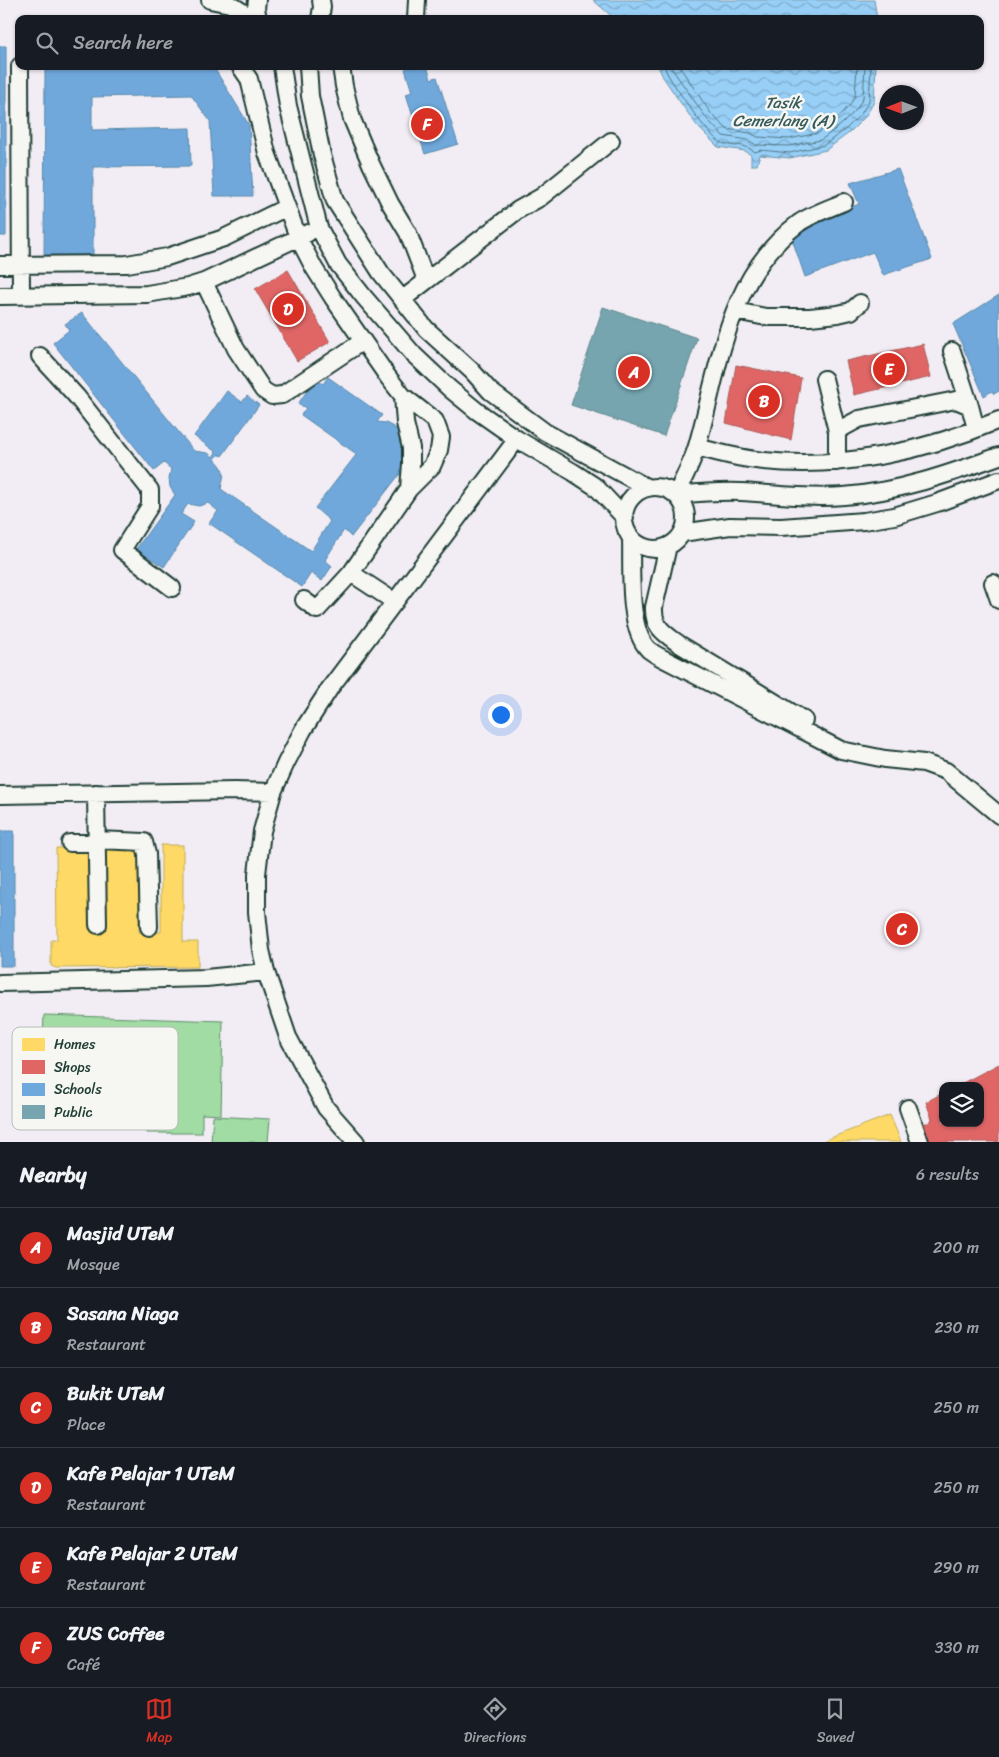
<!DOCTYPE html>
<meta charset="utf-8">
<style>
:root{--surface:#171b24;--page:#242831;--text:#f1f3f6;--muted:#9ea1a6;--line:#363941;--accent:#d93025}
body{margin:0;font-family:Sriracha,sans-serif;background:var(--page);color:var(--text)}
.controls{position:absolute;right:15px;bottom:15px;display:grid;overflow:hidden;border-radius:10px;box-shadow:0 1px 4px #0004}
.controls button{width:45px;height:45px;display:grid;place-items:center;padding:0;border:0;border-bottom:1px solid var(--line);background:var(--surface);color:var(--text);font:25px sans-serif}
.compass{position:absolute;left:879px;top:85px;width:45px;height:45px;border-radius:50%;background:var(--surface);box-shadow:0 1px 4px #0004;rotate:269deg}
.you{position:absolute;left:500px;top:714px;width:18px;height:18px;margin:-12px;border:4px solid #fff;border-radius:50%;background:#1a73e8;box-shadow:0 0 0 8px #1a73e833}
.badge{display:grid;place-items:center;width:32px;height:32px;border-radius:50%;background:var(--accent);color:#fff;font-size:16px;font-weight:700}
.pin{position:absolute;translate:-50% -50%;border:2px solid #fff;box-shadow:0 1px 5px #0006}
.list{margin:0;padding:0;list-style:none}
h2{display:flex;justify-content:space-between;align-items:center;height:65px;margin:0;padding:0 20px;font-size:21px}
h2 small{font-size:16px;font-weight:400;color:var(--muted)}
.list li{display:grid;grid-template-columns:32px 1fr auto;gap:15px;align-items:center;box-sizing:border-box;height:80px;padding:0 20px;border-top:1px solid var(--line)}
.list b{display:block;font-size:19px;white-space:nowrap}
.list p{margin:0;font-size:16px;white-space:nowrap;color:var(--muted)}
.list em{font-size:16px;font-style:normal;color:var(--muted)}
.icon{flex:none;width:28px;height:28px;fill:none;stroke:currentColor;stroke-width:2;stroke-linecap:round;stroke-linejoin:round}
.map{position:relative;flex:none;width:999px;height:1142px;overflow:hidden}
.search{position:absolute;background:var(--surface);box-shadow:0 1px 4px #0004;left:15px;right:15px;top:15px;height:55px;display:flex;align-items:center;gap:12px;box-sizing:border-box;padding:0 18px;border-radius:10px;color:var(--muted);font-size:19px}
.sheet{height:545px;background:var(--surface)}
nav{display:flex;justify-content:space-around;align-items:center;box-sizing:border-box;height:70px;border-top:1px solid var(--line);background:var(--surface);font-size:14px;color:var(--muted)}
nav a{display:grid;justify-items:center;gap:2px}
nav .on{color:var(--accent)}
.map>svg:first-child{display:block}
.grass{fill:#a0dca3;stroke:#608c6c}
.water{fill:url(#water-waves);stroke:#6895a9}
.homes{fill:#ffd966;stroke:#bcaa57}
.shops{fill:#e06666;stroke:#a65a57}
.schools{fill:#6fa8dc;stroke:#5788aa}
.public{fill:#76a5af;stroke:#5c868a}
.lines{fill:none;stroke-linecap:round;stroke-linejoin:round}
.shore{stroke:#4f7782;stroke-width:1}
.minor-casing{stroke:#1f3d34;stroke-width:20}
.minor{stroke:#f6f6f2;stroke-width:16}
.labels{text-anchor:middle;dominant-baseline:central;stroke-width:5;stroke-linejoin:round;paint-order:stroke}
.water-label{font-size:16px;font-style:italic;fill:#375a5b;stroke:#f6f6f2}
.key{fill:#f6f6f2;stroke:#b6beb9;stroke-width:1}
.key-label{font-size:14px;fill:#1f3d34}
</style>
<div class="map">
<svg width="999" height="1142" viewBox="0 0 999 1142">
<defs>
<pattern id="water-waves" width="16" height="10" patternUnits="userSpaceOnUse" patternTransform="scale(1.25)"><rect width="16" height="10" fill="#98cff7"/><path d="M0 5q4-4 8 0t8 0" fill="none" stroke="#7ba9c9"/></pattern>
</defs>
<rect width="100%" height="100%" fill="#f2edf4"/>
<filter id="ink" filterUnits="userSpaceOnUse"><feTurbulence type="fractalNoise" baseFrequency=".02" numOctaves="2"/><feDisplacementMap in="SourceGraphic" scale="10" xChannelSelector="R" yChannelSelector="G"/><feConvolveMatrix kernelMatrix="1 2 1 2 8 2 1 2 1" color-interpolation-filters="sRGB"/></filter>
<g filter="url(#ink)">
<path class="grass" d="M44,1015L223,1021L221,1115L202,1114V1133H147V1111L40,1105Z
M213,1116L270,1119L268,1142H211Z"/>
<path class="water" d="M593,0H874L877,19H615Z
M658,66H876L874,102L865,117L849,133L826,150L790,158L760,155L757,165H751V155L745,151L718,147L698,127L682,105L663,77Z"/>
<path class="homes" d="M161,845H183V942H198V967L56,968L51,966V940H57L56,848H89V928H105L104,848H139V932H161Z
M890,1115L901,1142H820Z"/>
<path class="shops" d="M288,270L330,342L297,361L255,289Z
M923,344L931,377L854,395L846,361Z
M736,365L801,378L791,440L726,423Z
M999,1064V1142H930L922,1123H929L932,1119L926,1102L943,1093V1123H980V1086H957Z"/>
<path class="schools" d="M0,46H6V236H0Z
M45,66H213L249,125L253,196H214L210,121L191,95L92,97V130L190,128L191,166L93,167V258H44Z
M414,66H427L431,79L437,77L458,144L425,154L406,94L412,92L405,69Z
M898,169L932,259L883,275L873,252L805,277L790,233L859,204L850,183Z
M999,295V391L994,394L992,391L984,396L953,324Z
M82,313L194,451L208,453L213,457L216,452L194,436L227,391L242,402L247,396L259,405L222,456L219,454L215,459L221,466L224,474L221,489L311,551L330,521L315,508L356,455L355,453L301,415L306,408L298,404L315,379L323,384L328,377L382,415L377,422L386,423L395,428L403,435L406,466L351,537L344,530L325,560L332,566L322,581L311,573L302,587L209,523L218,511L208,503L199,506L188,504L181,514L194,522L164,567L136,549L175,495L170,487L169,478L171,469L164,463L154,471L53,343L69,330L65,324Z
M0,831H14V966H0Z"/>
<path class="public" d="M603,307L697,338L664,436L571,405Z"/>
<g class="lines">
<path class="shore" d="M664,66L668,75C677,89 708,137 722,143C735,148 740,141 755,152L761,150L790,153L824,145L846,129L861,114L869,101L871,66
M670,66L707,119L723,136L748,140L756,145L789,146L821,140L842,124L856,110L863,98L865,66
M679,66L712,115L727,129L750,133L758,137L789,139L818,133L837,119L850,105L855,96L857,66"/>
<defs>
<path id="minor" d="M210,0L230,4L253,19
M257,0L256,8L258,19
M320,19L322,7L321,0
M416,19L417,0
M20,66L21,296
M240,66L249,79L267,153L298,237L314,268L333,298L388,377L403,396L435,421L441,437L439,450L432,466L409,489L351,573L317,610L304,600
M282,66L288,106L319,228L338,264L364,297L414,355L450,389L477,411L517,439L573,472L596,487L625,518
M308,66L310,96L322,155L335,201L381,273L426,329L472,371L490,391L545,432L648,488
M341,66L344,86L352,119L371,164L390,203L408,233L426,280
M844,202C830,208 812,214 799,223C727,277 720,366 697,446C692,463 683,479 676,495C697,493 720,491 741,492C775,494 810,499 844,496C898,492 949,474 999,456
M0,265L127,264L167,257L224,238L287,207
M204,282L236,349L263,390L272,396L282,395L363,341
M0,296L147,294L188,287L204,282L308,233
M403,299L518,210L541,197L611,141
M735,311L766,317H810L838,314L851,311L860,303
M952,351L970,406
M40,356L77,397L150,490V506L122,550L172,588
M824,379L837,431
M403,396L405,423L411,448V464L409,489
M697,447C719,453 741,459 764,461C844,469 926,451 999,420
M837,462V431L859,419L956,400L970,406L976,429
M624 518a31 31 0 1 1 62 0a31 31 0 1 1-62 0Z
M682,533L730,526L781,527L864,521L894,516L937,503L999,480
M631,537C632,565 627,630 649,650C653,653 658,656 662,658L841,750L885,759L924,763L946,771L999,815
M668,546L654,607C653,627 664,633 679,644L804,720
M351,573L395,602
M993,583L999,600
M96,793L98,925
M0,795L235,791L273,792
M70,843H87L98,840L144,842L147,854L149,927
M0,983L206,978L266,972
M908,1108L920,1142
M356,1142L326,1108L288,1037L266,972L261,950L257,912V874L262,831L273,792L286,763L303,730L330,688L517,439"/>
</defs>
<use href="#minor" class="minor-casing"/>
<use href="#minor" class="minor"/>
</g>
</g>
<g class="labels">
<g class="water-label">
<text x="783" y="102">Tasik<tspan x="783" dy="18">Cemerlang (A)</tspan></text>
</g>
</g>
<rect x="12" y="1027" width="166" height="103" rx="8" class="key"/>
<rect x="22" y="1038" width="23" height="13" fill="#ffd966"/>
<rect x="22" y="1060" width="23" height="14" fill="#e06666"/>
<rect x="22" y="1083" width="23" height="13" fill="#6fa8dc"/>
<rect x="22" y="1105" width="23" height="14" fill="#76a5af"/>
<g class="key-label">
<text x="54" y="1049">Homes</text>
<text x="54" y="1072">Shops</text>
<text x="54" y="1094">Schools</text>
<text x="54" y="1117">Public</text>
</g>
</svg>
<div class="controls">
<button><svg class="icon" aria-label="layers" viewBox="0 0 24 24"><path d="M12 4l9 5-9 5-9-5zM3 14l9 5 9-5"/></svg></button>
</div>
<svg class="compass" viewBox="-18 -18 36 36"><path d="M0-13l5 13h-10z" fill="#e53935"/><path d="M0 13l5-13h-10z" fill="#9ea1a6"/></svg>
<div class="you"></div>
<div class="pin badge" style="left:634px;top:372px">A</div>
<div class="pin badge" style="left:764px;top:401px">B</div>
<div class="pin badge" style="left:902px;top:929px">C</div>
<div class="pin badge" style="left:288px;top:309px">D</div>
<div class="pin badge" style="left:889px;top:369px">E</div>
<div class="pin badge" style="left:427px;top:124px">F</div>
<div class="search"><svg class="icon" aria-label="search" viewBox="0 0 24 24"><circle cx="10" cy="10" r="6"/><path d="M15 15l6 6"/></svg>Search here</div>
</div>
<section class="sheet">
<h2>Nearby<small>6 results</small></h2>
<ul class="list">
<li><span class="badge">A</span><div><b>Masjid UTeM</b><p>Mosque</p></div><em>200 m</em></li>
<li><span class="badge">B</span><div><b>Sasana Niaga</b><p>Restaurant</p></div><em>230 m</em></li>
<li><span class="badge">C</span><div><b>Bukit UTeM</b><p>Place</p></div><em>250 m</em></li>
<li><span class="badge">D</span><div><b>Kafe Pelajar 1 UTeM</b><p>Restaurant</p></div><em>250 m</em></li>
<li><span class="badge">E</span><div><b>Kafe Pelajar 2 UTeM</b><p>Restaurant</p></div><em>290 m</em></li>
<li><span class="badge">F</span><div><b>ZUS Coffee</b><p>Café</p></div><em>330 m</em></li>
</ul>
</section>
<nav>
<a class="on"><svg class="icon" aria-label="map" viewBox="0 0 24 24"><path d="M3 6l6-2 6 2 6-2v14l-6 2-6-2-6 2zM9 4v14M15 6v14"/></svg>Map</a>
<a><svg class="icon" aria-label="directions" viewBox="0 0 24 24"><path d="M12 3l9 9-9 9-9-9zM9 14v-3h6M13 9l2 2-2 2"/></svg>Directions</a>
<a><svg class="icon" aria-label="saved" viewBox="0 0 24 24"><path d="M7 4h10v16l-5-4-5 4z"/></svg>Saved</a>
</nav>
